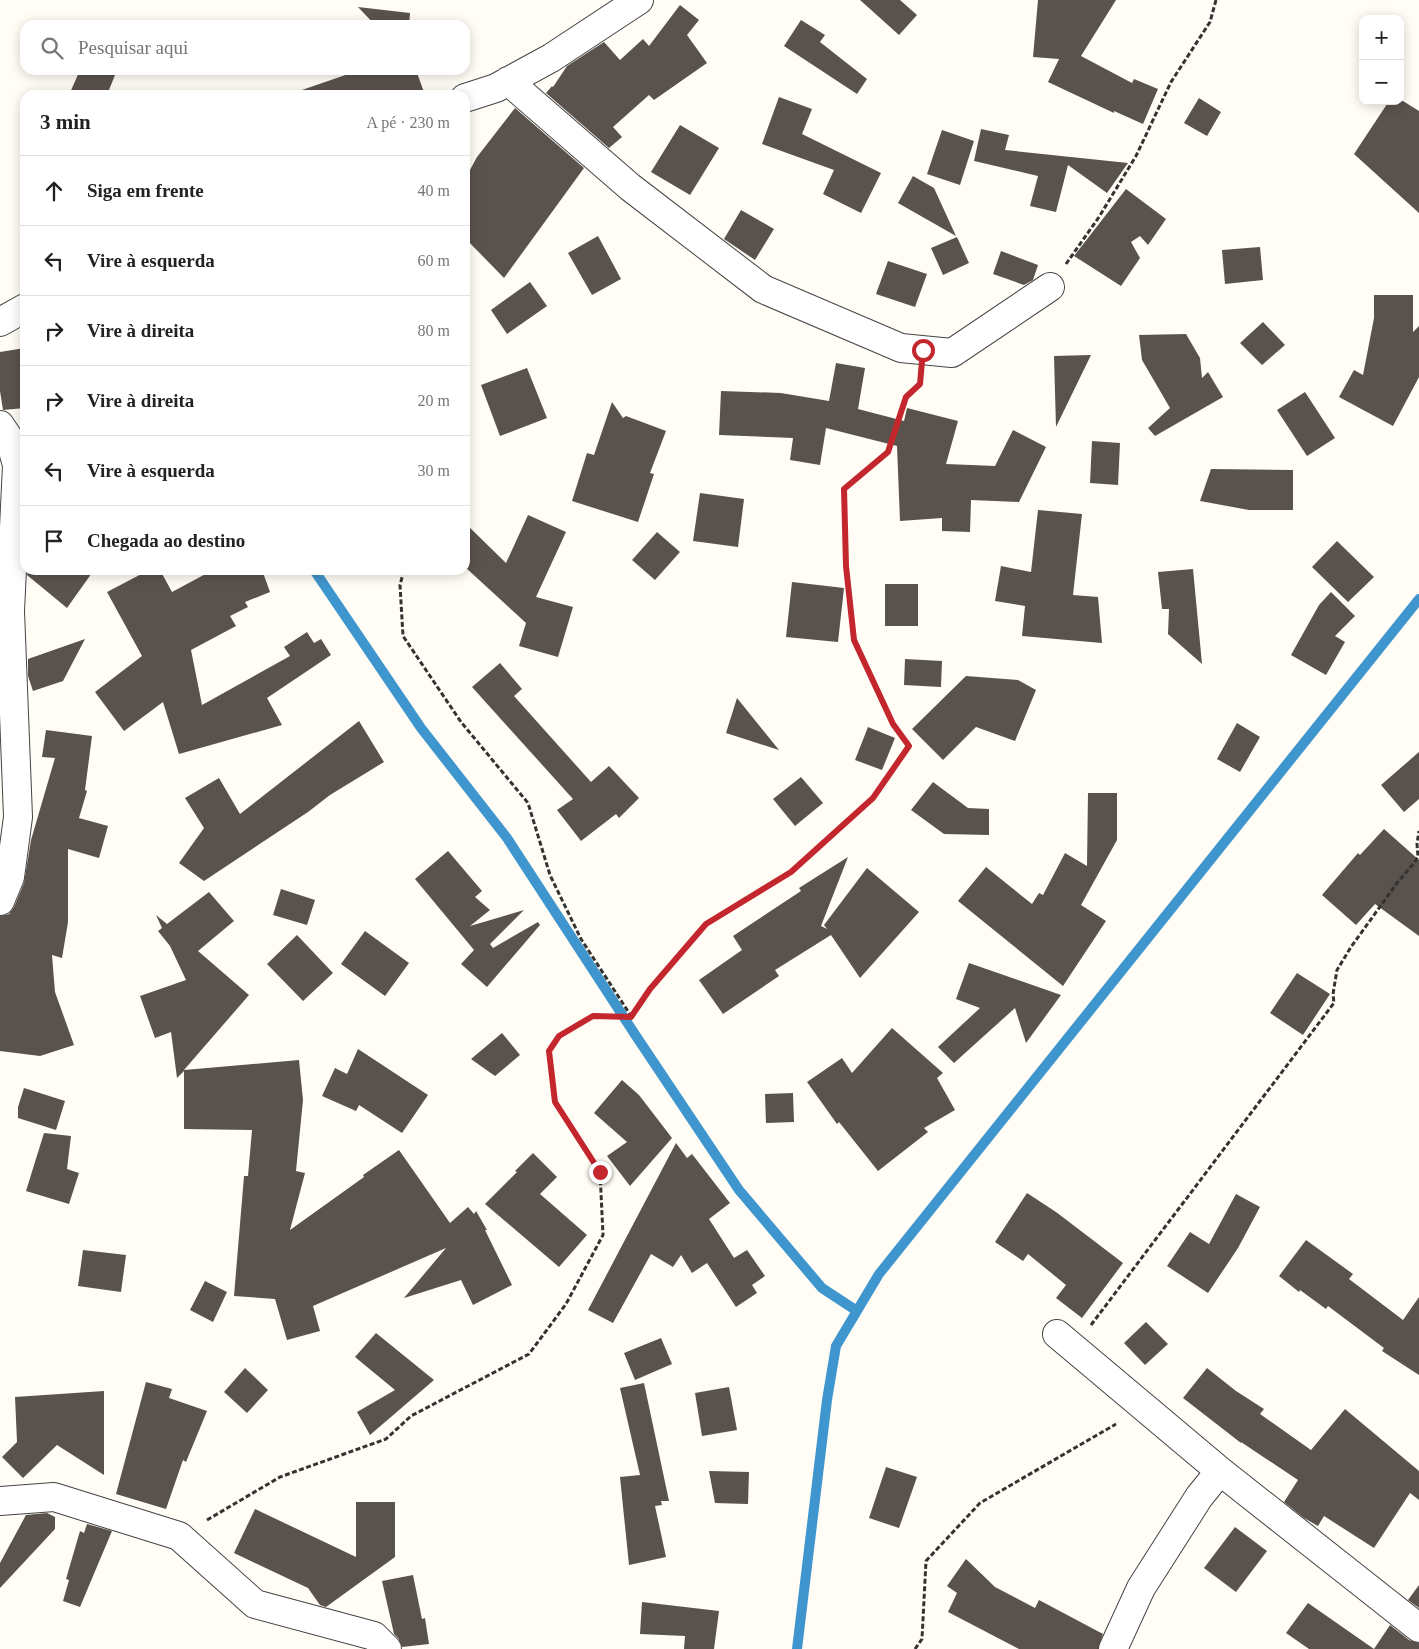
<!DOCTYPE html>
<html lang="pt">
<meta charset="utf-8">
<style>
:root{--surface:#fff;--page:#f6f6f6;--text:#222;--muted:#767676;--line:#e0e0e0}
body{margin:0;font-family:"Times New Roman",serif;background:var(--page);color:var(--text)}
.controls{position:absolute;right:15px;top:15px;display:grid;overflow:hidden;border-radius:10px;box-shadow:0 2px 12px #0003}
.controls button{width:45px;height:45px;display:grid;place-items:center;padding:0;border:0;border-bottom:1px solid var(--line);background:var(--surface);color:var(--text);font:25px sans-serif}
.stop{position:absolute;width:15px;height:15px;margin:-11px;border:4px solid #c4262e;border-radius:50%;background:#fff}
.stop.end{background:#c4262e;border-color:#fff;box-shadow:0 1px 5px #0008}
.list{margin:0;padding:0;list-style:none}
h2{display:flex;justify-content:space-between;align-items:center;height:65px;margin:0;padding:0 20px;font-size:21px}
h2 small{font-size:16px;font-weight:400;color:var(--muted)}
.list li{display:grid;grid-template-columns:32px 1fr auto;gap:15px;align-items:center;box-sizing:border-box;height:70px;padding:0 20px;border-top:1px solid var(--line)}
.list b{display:block;font-size:19px;white-space:nowrap}
.list em{font-size:16px;font-style:normal;color:var(--muted)}
.icon{flex:none;width:28px;height:28px;fill:none;stroke:currentColor;stroke-width:2;stroke-linecap:round;stroke-linejoin:round}
.map{position:relative;flex:none;width:1419px;height:1649px;overflow:hidden}
.search{position:absolute;background:var(--surface);box-shadow:0 2px 12px #0003;left:20px;top:20px;width:450px;height:55px;display:flex;align-items:center;gap:12px;box-sizing:border-box;padding:0 18px;border-radius:15px;color:var(--muted);font-size:19px}
.panel{position:absolute;background:var(--surface);box-shadow:0 2px 12px #0003;left:20px;top:90px;width:450px;height:485px;border-radius:15px}
.map>svg:first-child{display:block}
.lines{fill:none;stroke-linecap:round;stroke-linejoin:round}
.stream{stroke:#3f96cf;stroke-width:10}
.building{fill:#5a524d}
.minor-casing{stroke:#444;stroke-width:30}
.path{stroke:#333;stroke-width:3;stroke-dasharray:5 2.5;stroke-linecap:butt}
.minor{stroke:#fff;stroke-width:28}
.route{stroke:#c4262e;stroke-width:6}
</style>
<div class="map">
<svg width="1419" height="1649" viewBox="0 0 1419 1649">
<rect width="100%" height="100%" fill="#fffdf5"/>
<g class="lines">
<path class="stream" d="M314,570L421,728L507,838L636,1036L739,1190L822,1288L857,1311
M797,1649L827,1400L836,1346L879,1274L1419,599"/>
</g>
<path class="building" d="M860,0H900L917,15L899,35Z
M1038,0H1116L1081,56L1132,83L1134,79L1158,89L1143,124L1114,111V113L1048,82L1059,59L1033,57Z
M680,5L699,20L687,35L707,63L654,100L649,95L613,127L622,137L609,148L546,93L552,86L553,87L567,66L604,42L620,60L643,39L649,46Z
M358,7L410,13L409,25H375Z
M801,20L825,35L820,42L867,79L857,94L784,46Z
M80,70H117L107,95H69Z
M360,70H416L425,95H300L299,91Z
M779,97L812,109L802,134L881,173L861,213L823,194L834,170L762,144Z
M1199,98L1221,112L1207,136L1184,123Z
M1389,101H1403L1419,111V213L1354,154Z
M515,108L584,168L504,278L465,238V179L477,157Z
M680,125L719,148L690,195L651,172Z
M981,129L1009,135L1005,150L1128,163L1107,193L1068,165L1056,212L1030,206L1038,176L974,161Z
M942,130L974,141L960,185L927,174Z
M913,176L934,188L956,236L898,203Z
M1126,189L1166,219L1148,245L1140,236L1131,242L1140,258L1121,286L1074,256Z
M741,210L774,229L755,260L724,239Z
M598,236L621,279L592,295L568,253Z
M957,237L969,263L943,275L931,248Z
M1260,247L1263,280L1225,284L1222,250Z
M1001,251L1038,265L1033,280L1024,285L993,274Z
M888,261L927,274L915,307L876,294Z
M530,282L547,306L507,334L491,310Z
M1374,295H1413V332L1419,326V377L1393,426L1339,397L1354,370L1363,375L1374,318Z
M1263,322L1285,345L1262,365L1240,343Z
M1186,334L1200,358L1202,378L1208,372L1223,397L1155,436L1148,428L1170,408L1142,360L1139,335Z
M25,348V408L3,410L0,391V352Z
M1091,355L1056,427L1054,356Z
M836,363L865,368L858,409L904,421L907,408L958,421L946,464L995,466L1013,430L1046,447L1019,502L971,500L970,532L942,531V518L900,521L897,446L826,428L820,465L790,460L793,438L719,435L721,391L781,393L829,401Z
M527,368L547,418L500,436L481,385Z
M1305,392L1335,438L1307,456L1277,410Z
M612,402L623,418L626,416L666,431L650,473L654,474L638,522L572,501L587,453L594,455Z
M1092,441L1120,443L1118,485L1090,483Z
M1211,469L1293,470V510H1249L1200,501Z
M700,493L744,499L738,547L693,541Z
M1038,510L1082,514L1073,595L1098,597L1102,643L1022,636L1025,606L995,601L1001,566L1031,572Z
M528,515L566,532L536,597L573,607L558,657L519,646L526,623L465,567V523L506,563Z
M657,532L680,552L655,580L632,560Z
M1337,541L1374,577L1348,602L1312,567Z
M1193,569L1202,664L1168,634L1169,609H1162L1158,572Z
M28,570H94L67,608L27,575Z
M149,570H160L172,592L213,570H262L270,592L245,602L248,607L230,616L236,626L191,650L202,705L290,656L284,647L307,632L314,643L321,639L331,655L267,698L282,725L179,754L163,702L124,731L95,692L142,656L107,592Z
M792,582L844,588L838,642L786,637Z
M885,584H918V626H885Z
M1331,592L1355,616L1335,636L1345,642L1326,675L1291,655L1319,605Z
M85,639L63,681L33,691L28,676V659Z
M905,659L942,661L941,687L904,685Z
M500,663L522,689L514,696L591,782L609,766L639,798L619,818L616,814L581,841L557,810L573,799L472,687Z
M966,676L1018,680L1036,690L1015,741L976,727L943,760L912,729Z
M737,698L779,750L726,733Z
M359,721L384,762L330,795L308,812L204,881L179,863L204,828L185,798L219,778L240,814Z
M1237,723L1260,737L1240,772L1217,759Z
M868,727L895,738L882,770L855,760Z
M46,730L92,736L85,790L87,791L79,818L108,826L99,858L68,849V922L62,958L52,955L55,992L74,1045L40,1056L0,1051V916L9,914L14,907L24,883L31,840L55,758L42,757Z
M1419,752V799L1404,812L1381,785Z
M801,777L823,803L795,826L773,799Z
M933,782L968,808L989,809V835L944,834L911,810Z
M1088,793H1117V840L1081,905L1106,921L1063,986L958,901L986,867L1032,904L1039,893L1043,895L1065,853L1087,866Z
M1384,829L1419,860V936L1375,904L1356,925L1322,895L1358,853L1360,855Z
M448,851L482,891L475,897L490,910L470,926L524,910L490,944L493,948L538,922L540,925L487,987L461,964L474,950L415,879Z
M848,857L821,926L827,929L824,925L867,868L919,912L860,978L831,935L775,970L779,976L723,1014L699,980L742,950L733,936L801,891L799,888Z
M281,889L315,900L307,925L273,915Z
M209,892L234,921L198,951L249,995L184,1070L299,1060L303,1100L296,1171L305,1173L290,1230L364,1177L363,1175L399,1150L450,1223L468,1207L474,1214L476,1211L487,1230H485L512,1285L473,1305L461,1280L404,1298L446,1248L313,1306L320,1331L287,1340L275,1299L234,1296L244,1176H248L252,1130L184,1129V1071L177,1078L171,1032L155,1038L140,996L186,980L170,946L158,931L162,928L156,915L167,924Z
M365,931L409,963L385,996L341,964Z
M297,935L333,973L303,1001L267,964Z
M969,963L1061,995L1026,1043L1015,1008L954,1063L938,1047L980,1008L956,999Z
M1297,973L1330,994L1303,1035L1270,1013Z
M892,1028L943,1073L937,1078L955,1110L924,1128L928,1132L878,1171L839,1122L837,1124L807,1082L842,1058L852,1073Z
M502,1033L520,1055L495,1076L471,1059Z
M358,1049L428,1095L402,1133L359,1105L356,1111L322,1096L335,1068L347,1074Z
M622,1080L639,1095L672,1138L630,1186L607,1156L627,1142L594,1113Z
M24,1088L65,1101L56,1130L18,1118V1107Z
M793,1093L794,1122L766,1123L765,1094Z
M44,1133L71,1136L67,1169L79,1173L69,1204L26,1191Z
M676,1143L687,1158L692,1154L730,1203L709,1219L734,1258L747,1250L765,1276L752,1285L757,1293L736,1307L707,1263L692,1273L681,1255L673,1267L651,1254L613,1323L588,1310Z
M533,1153L557,1177L540,1194L587,1235L559,1267L485,1204L517,1172L515,1171Z
M1027,1193L1056,1212L1123,1263L1082,1318L1056,1298L1066,1285L1028,1254L1023,1261L995,1242Z
M1236,1194L1260,1207L1238,1248L1208,1293L1167,1266L1190,1232L1209,1244Z
M1306,1240L1353,1274L1349,1279L1403,1320L1419,1297V1375L1382,1351L1384,1348L1328,1306L1326,1309L1300,1290L1299,1292L1279,1276Z
M83,1250L126,1255L121,1292L78,1286Z
M205,1281L227,1292L213,1322L190,1310Z
M1146,1322L1168,1344L1145,1365L1124,1343Z
M376,1333L434,1380L370,1435L357,1412L395,1390L355,1357Z
M661,1338L672,1364L635,1380L624,1353Z
M245,1368L268,1390L247,1413L224,1392Z
M1207,1368L1236,1391L1264,1409L1260,1414L1311,1450L1345,1409L1419,1471V1500L1410,1493L1374,1548L1324,1516L1318,1526L1304,1518L1284,1502L1298,1480L1241,1442V1443L1183,1398Z
M146,1382L172,1389L169,1398L207,1411L186,1462L183,1460L166,1509L116,1494Z
M644,1383L669,1501H661L662,1505L655,1506L666,1557L629,1565L620,1477L640,1475L620,1388Z
M729,1387L737,1430L702,1436L695,1393Z
M104,1391V1475L57,1445L23,1478L2,1457L17,1442L15,1397Z
M886,1467L917,1477L899,1528L869,1518Z
M709,1471L749,1472L748,1504L715,1503Z
M356,1502H395V1557L326,1607L320,1605L308,1588L234,1553L255,1509L356,1557Z
M47,1513L55,1517V1529L0,1588V1563L26,1515Z
M87,1524L112,1531L80,1607L63,1601L69,1580L66,1579L80,1531L84,1533Z
M1235,1527L1267,1551L1236,1592L1204,1568Z
M966,1559L995,1587L1035,1608L1039,1600L1103,1634L1098,1649H1019L948,1612L957,1593L947,1586Z
M413,1575L422,1619L425,1618L429,1644L402,1647L398,1638L394,1634L382,1581Z
M1419,1585V1608L1408,1600Z
M642,1602L719,1611L714,1649H684L685,1636L640,1634Z
M1308,1603L1374,1649L1390,1625L1409,1640L1419,1643V1649H1309L1286,1633Z"/>
<g class="lines">
<defs>
<path id="minor" d="M508,81L630,187L763,289L901,348L952,353L1050,287
M465,98L496,88L551,58L639,0
M0,322L25,308
M0,425L10,440L17,465L10,611L18,817L10,877L0,901
M1057,1334L1220,1471L1419,1628
M0,1501L54,1497L179,1536L255,1604L374,1636L387,1649
M1113,1649L1141,1588L1199,1497L1220,1471"/>
</defs>
<use href="#minor" class="minor-casing"/>
<path class="path" d="M1066,264L1099,217L1136,156L1171,82L1210,22L1216,0
M404,570L400,585L403,636L461,722L528,803L550,875L581,939L631,1016
M631,1017L650,989L706,924L791,872L873,798L909,746L893,724L854,640L846,566L844,489L888,452L906,397L920,384V379
M1091,1325L1334,1003L1333,994L1337,970L1351,947L1397,883L1414,863L1418,857L1417,844L1419,831
M207,1520L280,1477L386,1439L411,1416L529,1354L566,1304L603,1235L600,1172L555,1102L549,1051L559,1036L593,1016L631,1017
M915,1649L922,1639L926,1561L980,1503L1116,1424"/>
<use href="#minor" class="minor"/>
</g>
<g class="lines">
<path class="route" d="M600,1172L555,1102L549,1051L559,1036L593,1016L631,1017L650,989L706,924L791,872L873,798L909,746L893,724L854,640L846,566L844,489L888,452L906,397L920,384L923,350"/>
</g>
</svg>
<div class="controls">
<button>+</button>
<button>−</button>
</div>
<div class="stop" style="left:923px;top:350px"></div>
<div class="stop end" style="left:600px;top:1172px"></div>
<div class="search"><svg class="icon" aria-label="search" viewBox="0 0 24 24"><circle cx="10" cy="10" r="6"/><path d="M15 15l6 6"/></svg>Pesquisar aqui</div>
<section class="panel">
<h2>3 min<small>A pé · 230 m</small></h2>
<ul class="list">
<li><svg class="icon" aria-label="ahead" viewBox="0 0 24 24"><path d="M12 20V5M6 11l6-6 6 6"/></svg><div><b>Siga em frente</b></div><em>40 m</em></li>
<li><svg class="icon" aria-label="left" viewBox="0 0 24 24"><path d="M17 20v-9H6M10 6l-5 5 5 5"/></svg><div><b>Vire à esquerda</b></div><em>60 m</em></li>
<li><svg class="icon" aria-label="right" viewBox="0 0 24 24"><path d="M7 20v-9h11M14 6l5 5-5 5"/></svg><div><b>Vire à direita</b></div><em>80 m</em></li>
<li><svg class="icon" aria-label="right" viewBox="0 0 24 24"><path d="M7 20v-9h11M14 6l5 5-5 5"/></svg><div><b>Vire à direita</b></div><em>20 m</em></li>
<li><svg class="icon" aria-label="left" viewBox="0 0 24 24"><path d="M17 20v-9H6M10 6l-5 5 5 5"/></svg><div><b>Vire à esquerda</b></div><em>30 m</em></li>
<li><svg class="icon" aria-label="arrive" viewBox="0 0 24 24"><path d="M6 21V4h12l-3 4 3 4H6"/></svg><div><b>Chegada ao destino</b></div></li>
</ul>
</section>
</div>
